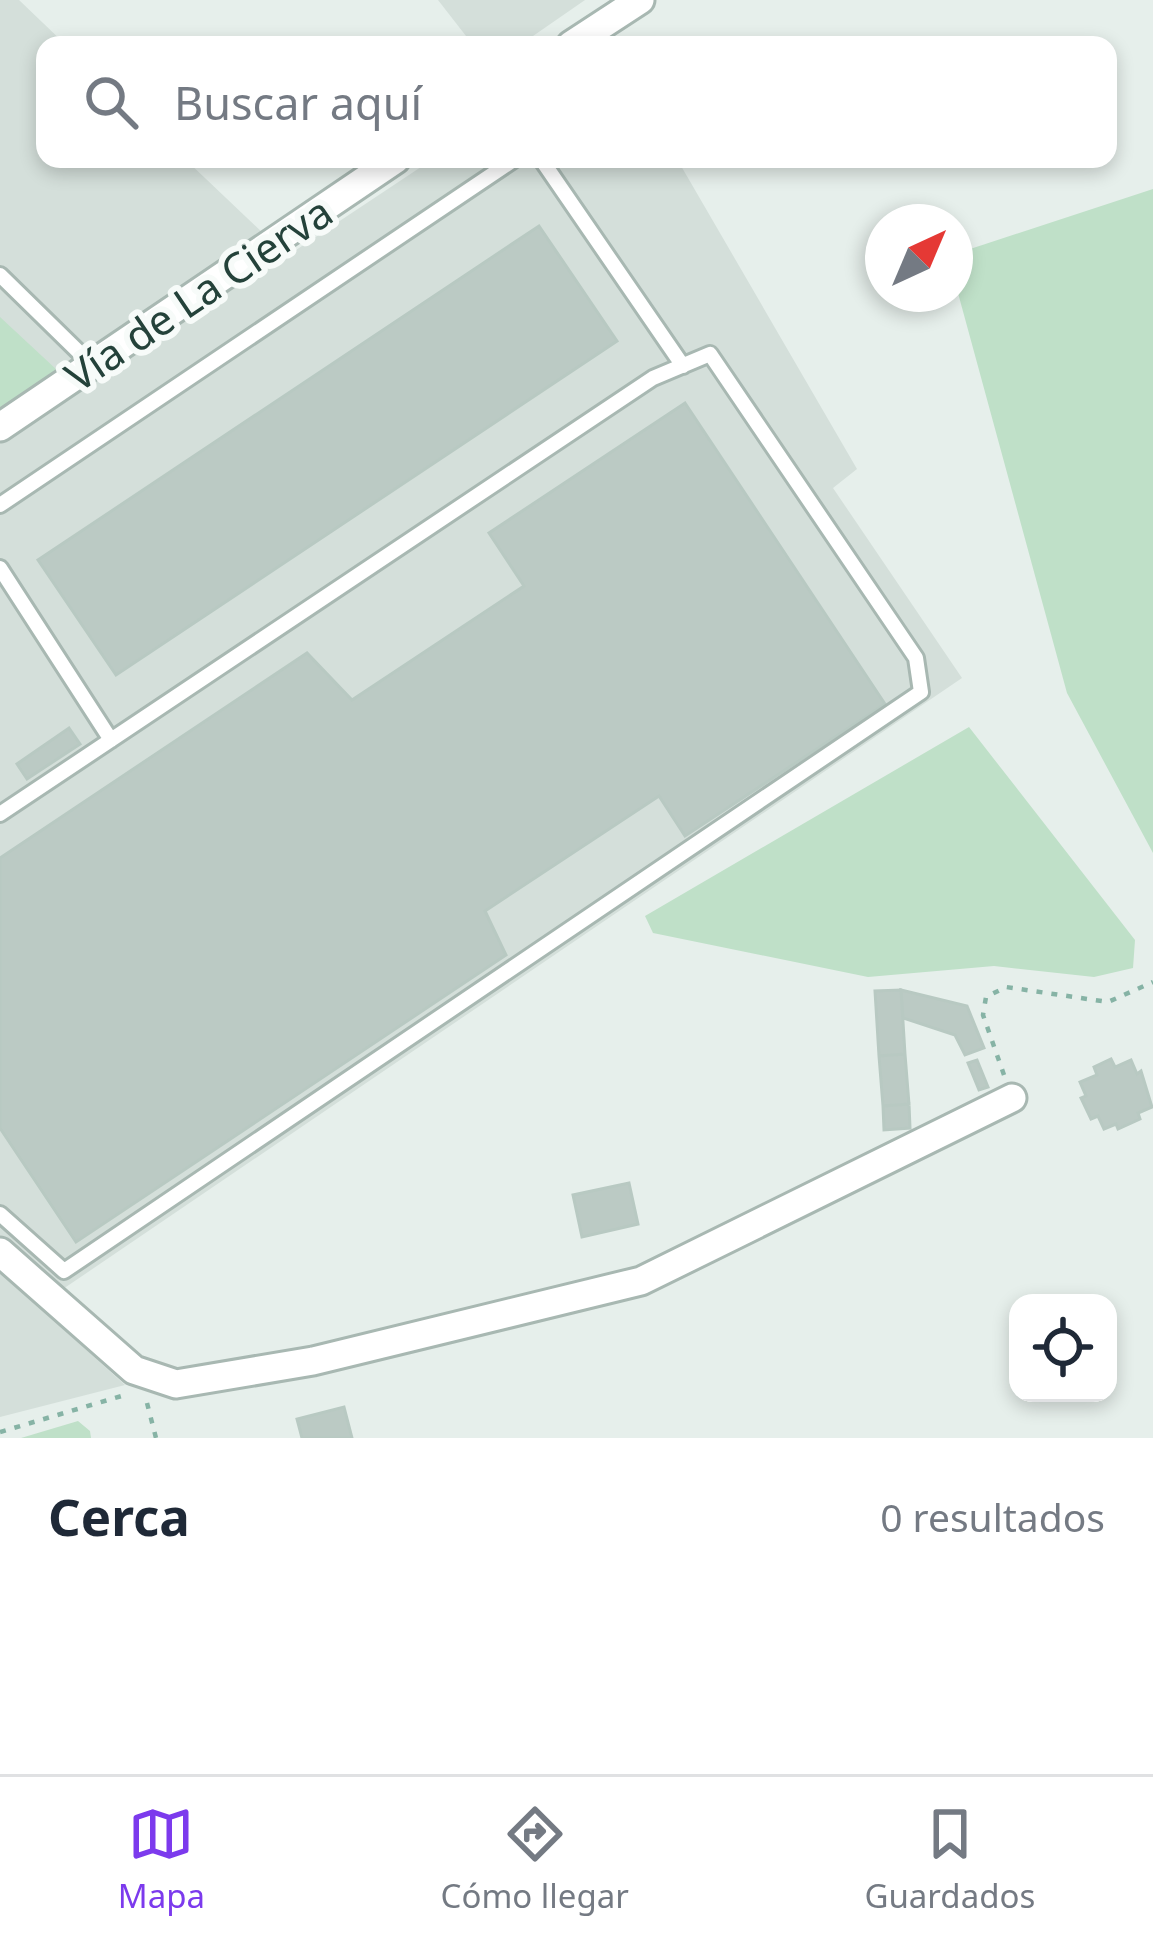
<!DOCTYPE html>
<html lang="es">
<meta charset="utf-8">
<style>
:root{--surface:#fff;--page:#f2f2f3;--text:#1f2937;--muted:#747a83;--line:#e0e1e3;--accent:#7c3aed}
body{margin:0;font-family:"Noto Sans",sans-serif;background:var(--page);color:var(--text)}
.controls{position:absolute;right:36px;bottom:36px;display:grid;overflow:hidden;border-radius:24px;box-shadow:0 6px 18px #0003}
.controls button{width:108px;height:108px;display:grid;place-items:center;padding:0;border:0;border-bottom:3px solid var(--line);background:var(--surface);color:var(--text);font:60px sans-serif}
.compass{position:absolute;left:865px;top:204px;width:108px;height:108px;border-radius:50%;background:var(--surface);box-shadow:0 6px 18px #0003;rotate:44deg}
.list{margin:0;padding:0;list-style:none}
h2{display:flex;justify-content:space-between;align-items:center;height:156px;margin:0;padding:0 48px;font-size:51px}
h2 small{font-size:39px;font-weight:400;color:var(--muted)}
.icon{flex:none;width:66px;height:66px;fill:none;stroke:currentColor;stroke-width:2;stroke-linecap:round;stroke-linejoin:round}
.map{position:relative;flex:none;width:1153px;height:1438px;overflow:hidden}
.search{position:absolute;background:var(--surface);box-shadow:0 6px 18px #0003;left:36px;right:36px;top:36px;height:132px;display:flex;align-items:center;gap:30px;box-sizing:border-box;padding:0 42px;border-radius:24px;color:var(--muted);font-size:45px}
.sheet{height:336px;background:var(--surface)}
nav{display:flex;justify-content:space-around;align-items:center;box-sizing:border-box;height:168px;border-top:3px solid var(--line);background:var(--surface);font-size:33px;color:var(--muted)}
nav a{display:grid;justify-items:center;gap:6px}
nav .on{color:var(--accent)}
.map>svg:first-child{display:block}
.built{fill:#d4dfda}
.green{fill:#bfe0c8}
.building{fill:#bbcac4;stroke:#b8c9c2;stroke-width:3}
.lines{fill:none;stroke-linecap:round;stroke-linejoin:round}
.lane-casing{stroke:#a8b8b2;stroke-width:20}
.street-casing{stroke:#a8b8b2;stroke-width:33}
.path{stroke:#86b3a5;stroke-width:4.5;stroke-dasharray:6 9;stroke-linecap:butt}
.lane{stroke:#fff;stroke-width:14}
.street{stroke:#fff;stroke-width:27}
.labels{text-anchor:middle;dominant-baseline:central;stroke-width:12;stroke-linejoin:round;paint-order:stroke}
.street-label{font-size:42px;fill:#24423a;stroke:#f7fbf9}
</style>
<div class="map">
<svg width="1153" height="1438" viewBox="0 0 1153 1438">
<rect width="100%" height="100%" fill="#e6efeb"/>
<path class="built" d="M0,0H19L66,45H45V159H185L287,256L433,159H677L857,469L833,488L962,678L38,1306L125,1385L0,1417Z
M438,0H585L520,45H473Z"/>
<path class="green" d="M1153,189V853L1067,693L955,282V254Z
M0,317L57,370L0,408Z
M969,727L1135,940L1133,968L1094,977L994,966L868,977L653,933L645,916Z
M78,1421L90,1431L91,1438H21Z"/>
<path class="building" d="M539,226L617,341L116,675L38,560Z
M685,403L885,704L685,836L659,796L485,911L506,955L76,1242L0,1128V858L307,653L352,700L524,586L489,533Z
M69,728L80,744L27,779L17,764Z
M901,990L967,1006L984,1048L965,1055L955,1035L903,1018Z
M901,990L905,1054L879,1056L875,991Z
M905,1054L909,1104L883,1106L879,1056Z
M1111,1059L1115,1067L1131,1060L1137,1074L1141,1071L1152,1107L1138,1113L1140,1119L1118,1129L1116,1124L1104,1129L1098,1116L1091,1119L1081,1098L1086,1096L1080,1082L1097,1075L1094,1067Z
M977,1060L988,1087L979,1090L968,1063Z
M909,1104L910,1128L884,1130L883,1106Z
M629,1183L638,1224L582,1237L573,1195Z
M344,1407L352,1438H302L297,1419Z"/>
<g class="lines">
<defs>
<path id="lane" d="M541,159L683,366
M0,275L92,365
M0,505L515,159
M0,568L111,740
M0,814L653,378L710,354L916,658L921,692L64,1271L0,1214"/>
<path id="street" d="M571,45L640,0
M0,427L396,159
M0,1252L134,1370L176,1384L313,1361L641,1281L1012,1098"/>
</defs>
<use href="#lane" class="lane-casing"/>
<use href="#street" class="street-casing"/>
<path class="path" d="M1004,1075L983,1015L986,997L1006,987L1108,1002L1153,982
M147,1403L156,1438
M0,1432L125,1395"/>
<use href="#lane" class="lane"/>
<use href="#street" class="street"/>
</g>
<g class="labels">
<g class="street-label">
<text transform="translate(198 293) rotate(-34)">Vía de La Cierva</text>
</g>
</g>
</svg>
<div class="controls">
<button><svg class="icon" aria-label="locate" viewBox="0 0 24 24"><circle cx="12" cy="12" r="6"/><path d="M12 2v4M12 18v4M2 12h4M18 12h4"/></svg></button>
</div>
<svg class="compass" viewBox="-18 -18 36 36"><path d="M0-13l5 13h-10z" fill="#e53935"/><path d="M0 13l5-13h-10z" fill="#747a83"/></svg>
<div class="search"><svg class="icon" aria-label="search" viewBox="0 0 24 24"><circle cx="10" cy="10" r="6"/><path d="M15 15l6 6"/></svg>Buscar aquí</div>
</div>
<section class="sheet">
<h2>Cerca<small>0 resultados</small></h2>
<ul class="list">
</ul>
</section>
<nav>
<a class="on"><svg class="icon" aria-label="map" viewBox="0 0 24 24"><path d="M3 6l6-2 6 2 6-2v14l-6 2-6-2-6 2zM9 4v14M15 6v14"/></svg>Mapa</a>
<a><svg class="icon" aria-label="directions" viewBox="0 0 24 24"><path d="M12 3l9 9-9 9-9-9zM9 14v-3h6M13 9l2 2-2 2"/></svg>Cómo llegar</a>
<a><svg class="icon" aria-label="saved" viewBox="0 0 24 24"><path d="M7 4h10v16l-5-4-5 4z"/></svg>Guardados</a>
</nav>
